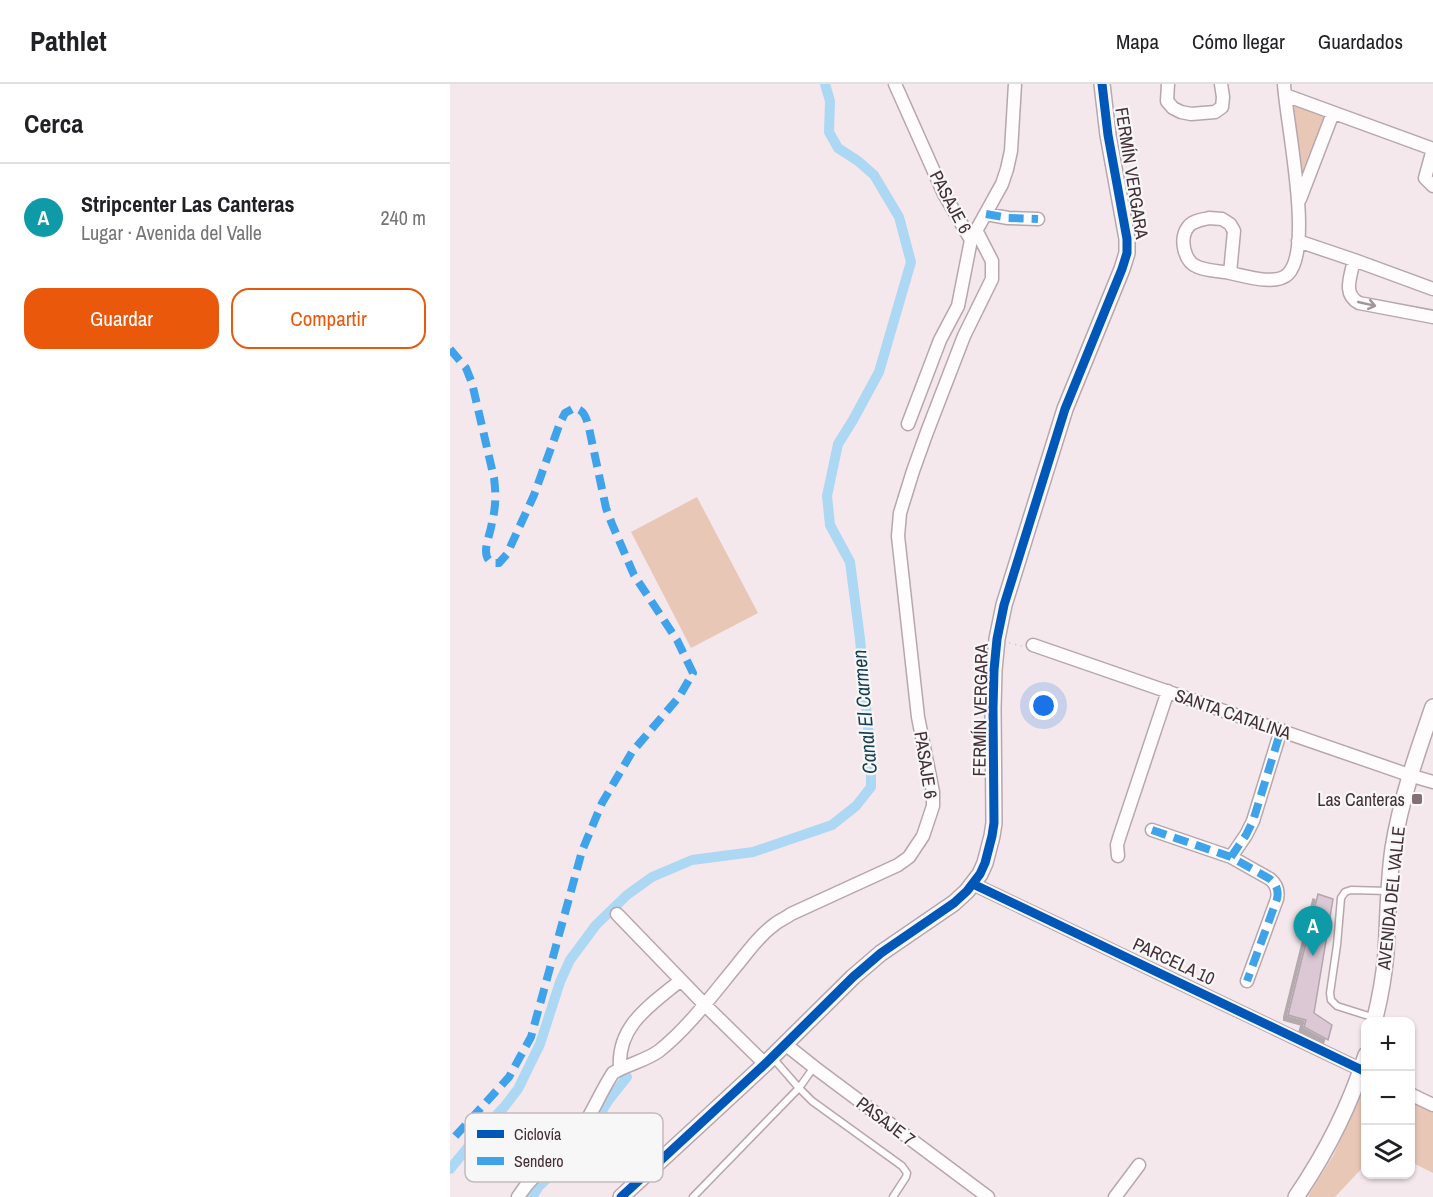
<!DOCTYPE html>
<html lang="es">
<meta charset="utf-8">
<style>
:root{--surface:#fff;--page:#f2f2f2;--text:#202124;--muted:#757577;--line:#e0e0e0;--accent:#ea580c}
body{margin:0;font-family:"Archivo Narrow",sans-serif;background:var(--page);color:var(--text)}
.controls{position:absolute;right:18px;bottom:18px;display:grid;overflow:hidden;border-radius:12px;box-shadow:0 2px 4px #0004}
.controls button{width:54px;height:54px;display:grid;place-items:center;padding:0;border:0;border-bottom:2px solid var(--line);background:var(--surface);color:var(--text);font:30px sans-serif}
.you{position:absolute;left:594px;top:622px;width:21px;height:21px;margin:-15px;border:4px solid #fff;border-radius:50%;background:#1a73e8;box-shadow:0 0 0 9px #1a73e833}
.badge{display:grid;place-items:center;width:39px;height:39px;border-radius:50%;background:var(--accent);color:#fff;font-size:20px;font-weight:700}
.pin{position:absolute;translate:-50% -50px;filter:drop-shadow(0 2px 3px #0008)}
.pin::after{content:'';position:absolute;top:32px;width:21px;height:18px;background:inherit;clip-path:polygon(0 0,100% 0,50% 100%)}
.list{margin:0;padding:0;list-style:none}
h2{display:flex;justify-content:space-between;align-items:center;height:78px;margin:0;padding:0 24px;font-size:26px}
h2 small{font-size:20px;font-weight:400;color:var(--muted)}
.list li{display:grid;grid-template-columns:39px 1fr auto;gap:18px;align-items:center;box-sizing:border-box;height:108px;padding:0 24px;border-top:2px solid var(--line)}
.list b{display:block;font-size:22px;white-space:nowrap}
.list p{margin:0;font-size:20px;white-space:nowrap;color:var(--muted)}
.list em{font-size:20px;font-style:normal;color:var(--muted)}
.actions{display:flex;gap:12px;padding:18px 24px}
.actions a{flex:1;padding:14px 0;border:2px solid var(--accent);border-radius:18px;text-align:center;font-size:21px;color:var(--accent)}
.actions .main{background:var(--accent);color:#fff}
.icon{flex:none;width:33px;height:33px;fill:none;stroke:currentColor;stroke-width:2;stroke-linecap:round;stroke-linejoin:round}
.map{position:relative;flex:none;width:983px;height:1113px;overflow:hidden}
header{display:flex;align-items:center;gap:36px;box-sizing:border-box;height:84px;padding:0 30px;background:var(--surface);border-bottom:2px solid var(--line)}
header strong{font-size:28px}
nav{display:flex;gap:33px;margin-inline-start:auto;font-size:21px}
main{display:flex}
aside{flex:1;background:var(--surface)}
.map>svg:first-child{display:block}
.green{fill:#e9c7b7}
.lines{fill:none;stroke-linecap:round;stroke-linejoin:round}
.canal{stroke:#acd8f4;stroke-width:10}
.building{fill:#dcc8d5;stroke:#b3a5ad;stroke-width:1.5;filter:url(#shadow)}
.service-casing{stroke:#b7a7ad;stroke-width:9}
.minor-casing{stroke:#b7a7ad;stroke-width:15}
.tertiary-casing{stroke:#b7a7ad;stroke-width:18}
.path{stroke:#d2cbcd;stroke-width:1.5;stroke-dasharray:1.5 4.5;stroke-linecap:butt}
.service{stroke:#fefcfc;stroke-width:6}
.minor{stroke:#fefcfc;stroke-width:12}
.tertiary{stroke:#fefcfc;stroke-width:15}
.quiet{stroke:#3fa3ec;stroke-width:8;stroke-dasharray:15 8;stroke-linecap:butt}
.cycleway-casing{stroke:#f7f7f7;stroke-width:13}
.cycleway{stroke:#0057b8;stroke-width:9}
.oneway{stroke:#a2969a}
.poi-dot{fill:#837076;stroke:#f7f7f7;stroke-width:2}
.labels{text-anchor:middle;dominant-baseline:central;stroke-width:4.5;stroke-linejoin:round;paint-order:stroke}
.street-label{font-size:18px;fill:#452f37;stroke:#f7f7f7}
.poi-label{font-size:18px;fill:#452f37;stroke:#f7f7f7;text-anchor:end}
.water-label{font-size:20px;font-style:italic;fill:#163d50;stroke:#f7f7f7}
.key{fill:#f7f7f7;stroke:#c2bbbd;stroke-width:1.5}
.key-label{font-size:16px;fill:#452f37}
</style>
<header>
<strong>Pathlet</strong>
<nav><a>Mapa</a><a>Cómo llegar</a><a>Guardados</a></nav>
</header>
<main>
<aside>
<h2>Cerca<small></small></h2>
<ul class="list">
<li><span class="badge" style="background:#0f9aa8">A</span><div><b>Stripcenter Las Canteras</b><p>Lugar · Avenida del Valle</p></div><em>240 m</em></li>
</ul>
<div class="actions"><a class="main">Guardar</a><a>Compartir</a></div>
</aside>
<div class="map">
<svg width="983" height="1113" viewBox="0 0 983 1113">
<defs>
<filter id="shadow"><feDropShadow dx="-5" dy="5" stdDeviation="0" flood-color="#0004"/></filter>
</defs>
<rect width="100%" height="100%" fill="#f5e8ec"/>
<path class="green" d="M842,18L878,32L851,98Z
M247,413L308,529L241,564L181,448Z
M915,1003V1081L885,1113H859L858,1112L883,1072Z
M960,1016L983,1027V1089L961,1078Z"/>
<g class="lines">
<path class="canal" d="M0,1085L28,1051L55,1022L68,1005L90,960L110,898L120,876L146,841L177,811L202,793L242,776L303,768L382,741L406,722L421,703V677L410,555L400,478L380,441L377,412L388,360L403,336L429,288L461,178L449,133L424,91L408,77L388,64L379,48L380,17L375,0
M82,1113L89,1102L129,1064L158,1017L177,993"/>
</g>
<path class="building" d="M868,810L883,815L864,929L882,941L878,956L854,943L856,936L838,931Z"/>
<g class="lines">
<defs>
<path id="service" d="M925,934L887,922L881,916L880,909L887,861L891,814L895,808L901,806L938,807
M322,973L349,1004L362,1017L452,1082L457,1089L456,1093L443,1113
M243,1113L349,1004L364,983"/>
<path id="minor" d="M445,0L494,110L521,156
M718,0L717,17L723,24L731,28L741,30L765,28L772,23L773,13L771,0
M835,11L983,65
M983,65L975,94L983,102
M850,115L883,29
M536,130L558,134L588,135
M759,134L772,135L780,140L784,147L780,189C770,187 757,187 748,183C734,178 729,155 738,143C742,137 751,136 759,134Z
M848,157L904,176
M780,189C795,192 826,202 838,190C864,164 836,37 834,0
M983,205L904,176C901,192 892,210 909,219L983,233
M458,340L490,256L508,222L521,156L552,100L557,85L561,67L565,0
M583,561L959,691L983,698
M702,746L781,773L820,795C826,800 829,806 827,815L797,897
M668,772L667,761L669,754L718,607
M781,773L796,751L803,737L831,646
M523,800L916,988
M167,830L254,920L315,980
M335,960L364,983L538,1113
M170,984C167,941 201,921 231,896
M960,1010L983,1021
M154,1038L206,1080
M68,1113C84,1087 106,1078 123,1057C139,1038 149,1010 163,989C178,980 195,977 209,967C239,943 263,910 287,881C299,866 310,851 325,840C330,836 336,834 341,830L448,781L459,773L473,752L483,722V708L468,633L448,452L450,429L463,387L477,348L514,252L542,195V177L526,146
M665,1113L689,1081"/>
<path id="tertiary" d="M924,938C930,915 934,892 936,869C938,834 938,799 943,764C951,715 967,669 983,623
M171,1113L315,980L403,893L431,869L504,819L517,807L530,790L535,779L542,752L544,739L543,624L544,586L547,555L554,521L615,325L672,185L677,169V155L658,51L652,0
M846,1113C876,1069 900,1022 916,971"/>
</defs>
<use href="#service" class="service-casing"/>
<use href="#minor" class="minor-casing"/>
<use href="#tertiary" class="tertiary-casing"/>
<path class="path" d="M559,559L572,562"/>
<use href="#service" class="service"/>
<use href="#minor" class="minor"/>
<use href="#tertiary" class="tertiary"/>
<path class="quiet" d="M536,130L558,134L588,135
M0,265L16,284L22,299L44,394C46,409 46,423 42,438C41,447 36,458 36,467C36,473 38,476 42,479H49L57,470L84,411L110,339L115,329L124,324C135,326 136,334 139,344L156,424L162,440L184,491L227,556L243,589L229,613L182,668L152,719L132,767L81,953L59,993L0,1058
M702,746L781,773L820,795C826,800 829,806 827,815L797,897
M781,773L796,751L803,737L831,646
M154,1038L206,1080"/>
<defs>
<path id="cycleway" d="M523,800L916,988
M171,1113L315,980L403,893L431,869L504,819L517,807L530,790L535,779L542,752L544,739L543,624L544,586L547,555L554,521L615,325L672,185L677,169V155L658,51L652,0"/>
</defs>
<use href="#cycleway" class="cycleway-casing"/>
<use href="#cycleway" class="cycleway"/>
</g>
<defs><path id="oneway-shaft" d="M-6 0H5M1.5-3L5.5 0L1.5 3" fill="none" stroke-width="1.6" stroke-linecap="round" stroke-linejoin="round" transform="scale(1.5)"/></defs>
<use class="oneway" href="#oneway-shaft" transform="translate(917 220) rotate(13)"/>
<rect class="poi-dot" x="961" y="709" width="12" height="12" rx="3"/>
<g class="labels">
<g class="street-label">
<text transform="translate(682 89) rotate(81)">FERMÍN VERGARA</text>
<text transform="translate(501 118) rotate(62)">PASAJE 6</text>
<text transform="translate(530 626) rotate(-89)">FERMÍN VERGARA</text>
<text transform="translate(783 630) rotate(19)">SANTA CATALINA</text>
<text transform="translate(476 681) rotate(81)">PASAJE 6</text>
<text transform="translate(941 814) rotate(-84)">AVENIDA DEL VALLE</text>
<text transform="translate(724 877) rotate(25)">PARCELA 10</text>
<text transform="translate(436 1037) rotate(37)">PASAJE 7</text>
</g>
<g class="poi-label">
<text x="955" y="715">Las Canteras</text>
</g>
<g class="water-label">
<text transform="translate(414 628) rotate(-95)">Canal El Carmen</text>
</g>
</g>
<rect x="15" y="1029" width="198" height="69" rx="9" class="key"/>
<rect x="27" y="1046" width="27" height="8" fill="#0057b8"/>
<rect x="27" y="1073" width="27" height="8" fill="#3fa3ec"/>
<g class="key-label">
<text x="64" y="1056">Ciclovía</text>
<text x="64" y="1083">Sendero</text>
</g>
</svg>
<div class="controls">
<button>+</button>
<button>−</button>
<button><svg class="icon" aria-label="layers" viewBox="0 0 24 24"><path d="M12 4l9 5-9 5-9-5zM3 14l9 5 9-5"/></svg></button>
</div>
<div class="you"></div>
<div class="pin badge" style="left:863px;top:872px;background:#0f9aa8">A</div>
</div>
</main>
